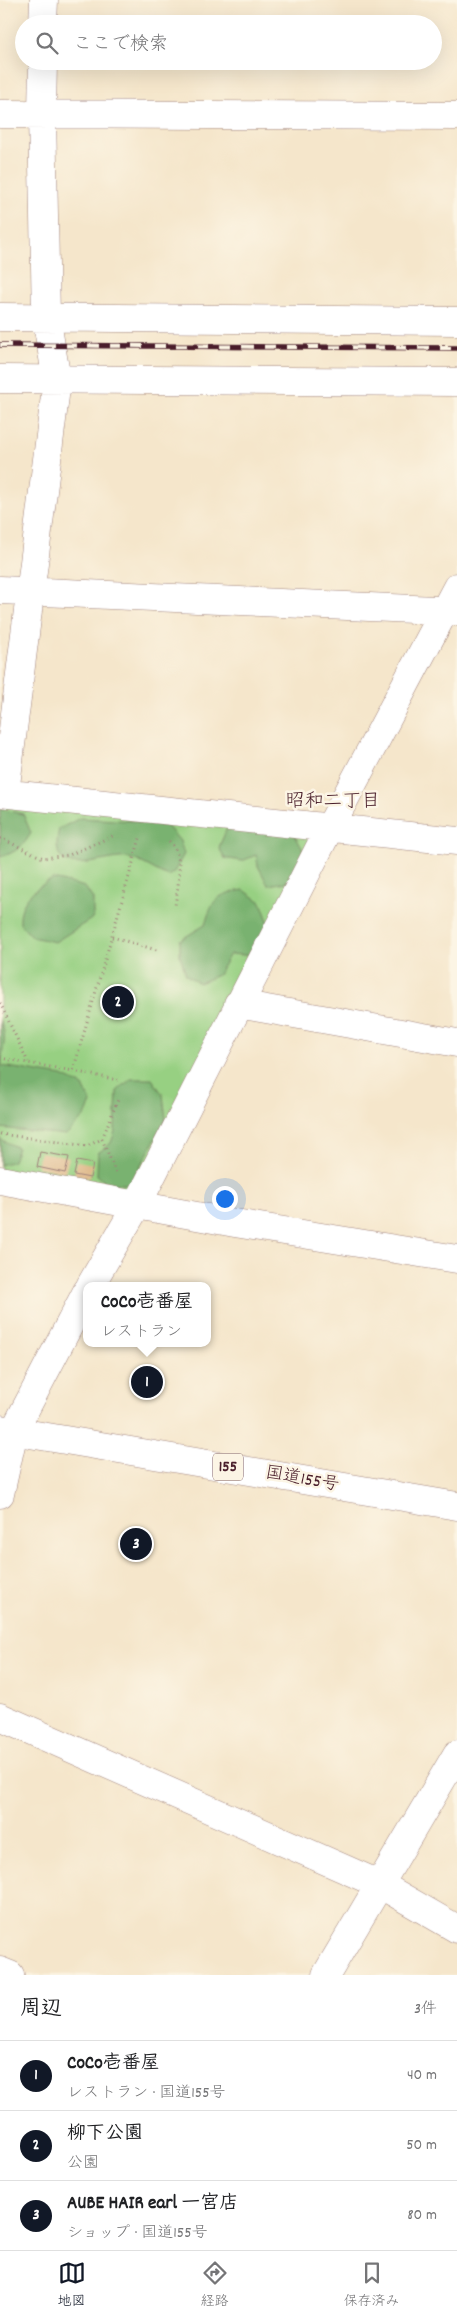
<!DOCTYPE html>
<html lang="ja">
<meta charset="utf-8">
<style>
:root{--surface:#fff;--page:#f2f2f2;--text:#202124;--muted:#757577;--line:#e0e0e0;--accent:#111827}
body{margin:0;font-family:Dekko,"Klee One",sans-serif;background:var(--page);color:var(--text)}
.you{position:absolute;left:224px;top:1198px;width:18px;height:18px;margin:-12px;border:4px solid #fff;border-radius:50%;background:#1a73e8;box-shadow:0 0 0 8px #1a73e833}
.badge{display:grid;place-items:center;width:32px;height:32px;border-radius:50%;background:var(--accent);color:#fff;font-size:16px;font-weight:700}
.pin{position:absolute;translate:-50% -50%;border:2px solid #fff;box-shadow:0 1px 5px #0006}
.popup{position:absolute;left:83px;top:1282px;width:128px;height:65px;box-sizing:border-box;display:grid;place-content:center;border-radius:10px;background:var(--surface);filter:drop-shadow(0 1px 4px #0005);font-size:16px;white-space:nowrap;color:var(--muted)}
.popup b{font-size:19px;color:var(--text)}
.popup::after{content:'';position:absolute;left:50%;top:100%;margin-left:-10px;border:10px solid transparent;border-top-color:var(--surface)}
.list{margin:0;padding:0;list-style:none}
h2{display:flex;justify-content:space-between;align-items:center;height:65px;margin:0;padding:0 20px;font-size:21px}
h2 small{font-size:16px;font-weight:400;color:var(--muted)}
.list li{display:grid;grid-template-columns:32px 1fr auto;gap:15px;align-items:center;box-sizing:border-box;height:70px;padding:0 20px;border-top:1px solid var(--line)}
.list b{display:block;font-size:19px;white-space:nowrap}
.list p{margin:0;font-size:16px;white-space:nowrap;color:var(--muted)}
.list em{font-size:16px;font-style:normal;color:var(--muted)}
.icon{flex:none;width:28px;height:28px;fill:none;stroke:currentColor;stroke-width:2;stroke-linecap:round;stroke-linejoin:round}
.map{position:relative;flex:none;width:457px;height:1975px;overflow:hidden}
.search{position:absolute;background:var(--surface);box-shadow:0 5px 20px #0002;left:15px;right:15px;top:15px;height:55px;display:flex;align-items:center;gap:12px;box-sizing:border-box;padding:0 18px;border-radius:28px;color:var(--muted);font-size:19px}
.sheet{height:275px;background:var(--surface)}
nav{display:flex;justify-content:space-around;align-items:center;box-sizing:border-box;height:70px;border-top:1px solid var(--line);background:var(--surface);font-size:14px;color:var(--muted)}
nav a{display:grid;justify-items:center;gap:2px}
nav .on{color:var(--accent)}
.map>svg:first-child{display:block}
.green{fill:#97d082;stroke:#707856}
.forest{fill:#79b270;stroke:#62684e}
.building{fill:#e0bc8f}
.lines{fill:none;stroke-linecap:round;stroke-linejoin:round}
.minor-casing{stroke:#a0827b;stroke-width:29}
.highway-casing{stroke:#a0827b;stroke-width:29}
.path{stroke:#a0827b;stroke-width:3;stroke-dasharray:1 4;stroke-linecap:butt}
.minor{stroke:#fff;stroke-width:28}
.highway{stroke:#fff;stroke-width:28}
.rail-casing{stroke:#4a1f2b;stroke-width:5.5}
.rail{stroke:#fcf5e5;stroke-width:4;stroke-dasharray:11;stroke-linecap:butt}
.labels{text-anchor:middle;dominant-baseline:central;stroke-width:5;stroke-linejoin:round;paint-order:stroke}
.shield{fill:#fcf5e5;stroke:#7f5f63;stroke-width:1}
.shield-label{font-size:16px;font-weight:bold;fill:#4a1f2b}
.street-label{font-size:18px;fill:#4a1f2b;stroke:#fcf5e5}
.neighbourhood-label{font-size:19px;fill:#4a1f2b;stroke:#fcf5e5}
</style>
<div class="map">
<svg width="457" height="1975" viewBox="0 0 457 1975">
<rect width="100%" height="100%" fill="#fcf5e5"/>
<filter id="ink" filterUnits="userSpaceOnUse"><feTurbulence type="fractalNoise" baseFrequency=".02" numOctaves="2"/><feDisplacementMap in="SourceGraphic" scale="10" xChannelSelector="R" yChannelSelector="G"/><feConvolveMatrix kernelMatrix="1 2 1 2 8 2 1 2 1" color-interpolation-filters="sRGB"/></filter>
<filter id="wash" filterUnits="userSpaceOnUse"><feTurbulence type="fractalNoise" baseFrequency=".0096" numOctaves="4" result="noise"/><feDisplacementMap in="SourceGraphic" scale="20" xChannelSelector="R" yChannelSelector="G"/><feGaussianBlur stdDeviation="1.12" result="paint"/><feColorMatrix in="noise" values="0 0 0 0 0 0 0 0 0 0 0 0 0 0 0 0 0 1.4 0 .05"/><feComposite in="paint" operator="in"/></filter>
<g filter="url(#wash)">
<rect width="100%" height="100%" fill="#f5e6cb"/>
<path class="green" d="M0,799L324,829L135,1198L0,1175Z"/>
<path class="forest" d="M0,809L23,814L31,833C24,846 15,853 0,857Z
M80,818L133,821L167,826L180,841L184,854L174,872L168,876C155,871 141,860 128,858C103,855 46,886 59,829Z
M230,821L290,827L306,855L293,881L268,885L258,866L256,855L242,861L224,858L219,847Z
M53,879L85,887L93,899V918L55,942L32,937L20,924C19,900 32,890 53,879Z
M244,890L261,902L267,918L269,934L257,956L230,954L218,975L199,983L186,975L180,955V940L205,925C213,898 217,894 244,890Z
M0,1021C9,1037 1,1049 2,1066L62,1076L83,1086L91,1103L85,1116L66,1135L0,1128Z
M131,1079H152L163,1095L166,1119L131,1184H109L97,1175L98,1153L111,1143L115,1131L117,1091Z
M0,1139L18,1148L13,1161L0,1165Z"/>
<g id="blocks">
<path class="building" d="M40,1152L69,1157L65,1173L37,1167Z
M77,1161L93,1164L90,1178L74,1175Z"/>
</g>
</g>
<g filter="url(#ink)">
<use href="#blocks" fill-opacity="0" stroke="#a0827b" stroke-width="1"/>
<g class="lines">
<defs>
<path id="minor" d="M43,24L44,0
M0,114L457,116
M0,317L457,321
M0,379L457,382
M0,590L457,611
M0,793L457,841
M5,793L57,380L46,317L42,114L43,61
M238,1004L457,1043
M0,1180L235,1223L457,1259
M90,1286L137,1205L330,827L457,587
M0,1494L14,1431L87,1291
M0,1717L381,1885L457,1929
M0,1971L10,1975
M326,1975L457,1754"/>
<path id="highway" d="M0,1429L457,1506"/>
</defs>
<use href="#minor" class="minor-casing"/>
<use href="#highway" class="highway-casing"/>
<path class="path" d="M0,838L43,858L69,855L115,835
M169,841C186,857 177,887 175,907
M112,937L160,951
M0,1003L28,1062
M0,1058L73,1071L140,838
M73,1071L118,1080
M0,1134L87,1146L102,1139L119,1097
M102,1139L116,1173"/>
<use href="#minor" class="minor"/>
<use href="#highway" class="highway"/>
<defs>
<path id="rail" d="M0,345L457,348"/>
</defs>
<use href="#rail" class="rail-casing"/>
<use href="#rail" class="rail"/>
</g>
</g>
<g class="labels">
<rect class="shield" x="213" y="1453.5" width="30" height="27" rx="4"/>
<g class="shield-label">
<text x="228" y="1467">155</text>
</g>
<g class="street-label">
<text transform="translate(302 1480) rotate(10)">国道155号</text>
</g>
<g class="neighbourhood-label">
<text x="333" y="802">昭和二丁目</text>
</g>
</g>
</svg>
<div class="you"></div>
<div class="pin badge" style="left:147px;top:1382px">1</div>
<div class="popup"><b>CoCo壱番屋</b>レストラン</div>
<div class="pin badge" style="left:118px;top:1002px">2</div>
<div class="pin badge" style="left:136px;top:1544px">3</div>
<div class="search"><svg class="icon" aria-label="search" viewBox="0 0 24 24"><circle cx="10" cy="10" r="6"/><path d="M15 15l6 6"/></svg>ここで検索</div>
</div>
<section class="sheet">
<h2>周辺<small>3件</small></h2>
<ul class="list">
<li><span class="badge">1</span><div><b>CoCo壱番屋</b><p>レストラン · 国道155号</p></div><em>40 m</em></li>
<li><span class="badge">2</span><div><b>柳下公園</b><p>公園</p></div><em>50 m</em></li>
<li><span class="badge">3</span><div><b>AUBE HAIR earl 一宮店</b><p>ショップ · 国道155号</p></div><em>80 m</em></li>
</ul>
</section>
<nav>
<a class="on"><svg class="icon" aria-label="map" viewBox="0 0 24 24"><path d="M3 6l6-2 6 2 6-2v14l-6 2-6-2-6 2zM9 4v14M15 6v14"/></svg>地図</a>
<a><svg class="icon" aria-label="directions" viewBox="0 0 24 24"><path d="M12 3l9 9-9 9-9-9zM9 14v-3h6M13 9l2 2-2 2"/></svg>経路</a>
<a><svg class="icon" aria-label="saved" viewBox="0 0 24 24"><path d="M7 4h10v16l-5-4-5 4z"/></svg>保存済み</a>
</nav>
